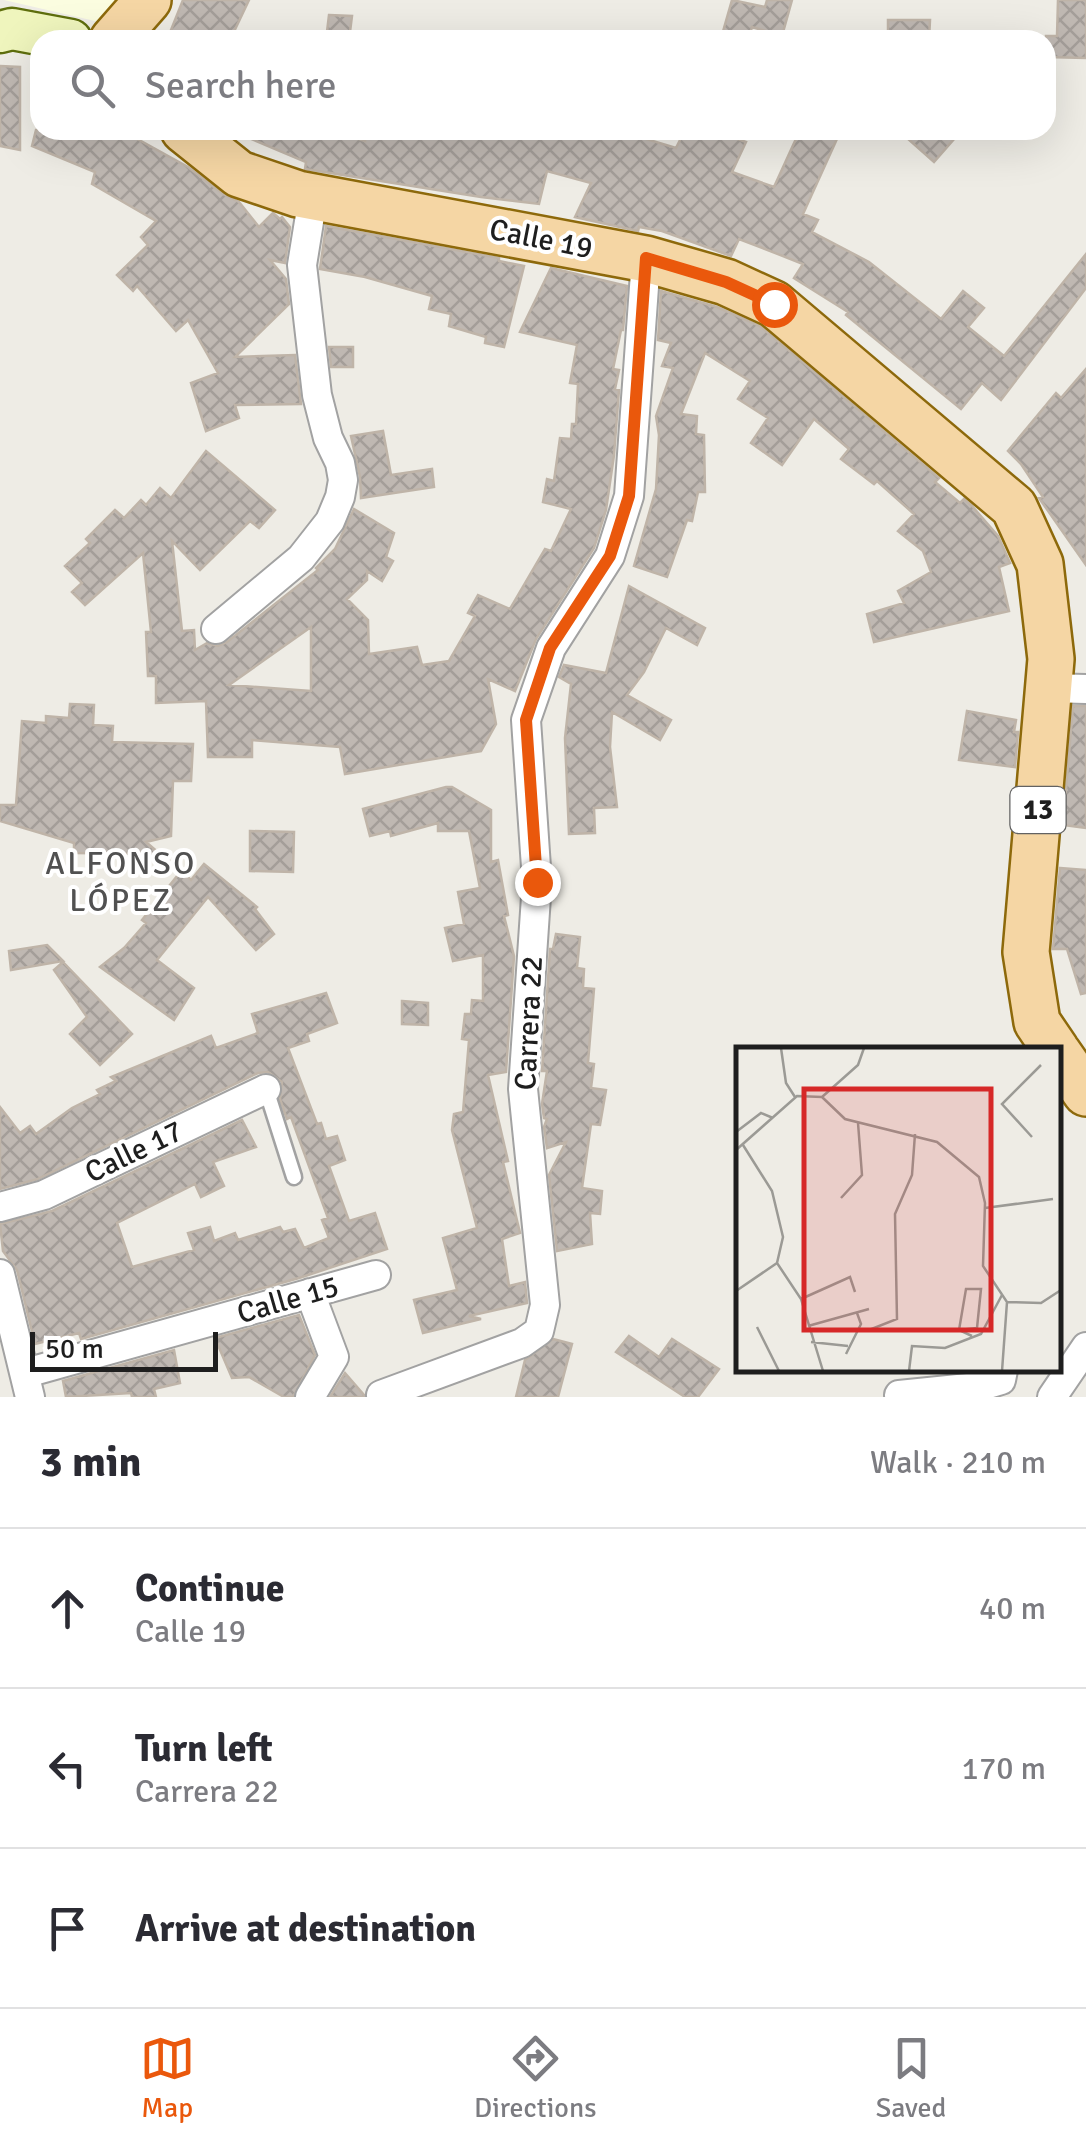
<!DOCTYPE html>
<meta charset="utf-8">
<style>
:root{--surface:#fff;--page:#f7f7f7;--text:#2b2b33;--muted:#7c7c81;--line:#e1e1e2;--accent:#ea580c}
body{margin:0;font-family:Signika,sans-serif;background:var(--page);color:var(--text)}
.scale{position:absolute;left:30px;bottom:25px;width:188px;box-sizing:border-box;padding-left:10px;border:5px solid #1e1e1e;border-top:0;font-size:28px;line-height:35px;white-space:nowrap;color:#1e1e1e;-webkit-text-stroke:8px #fff;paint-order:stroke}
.stop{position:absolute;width:30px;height:30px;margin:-22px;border:8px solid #ea580c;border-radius:50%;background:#fff}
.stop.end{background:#ea580c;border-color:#fff;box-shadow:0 2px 10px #0008}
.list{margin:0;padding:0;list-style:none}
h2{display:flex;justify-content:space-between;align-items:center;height:130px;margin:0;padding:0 40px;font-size:42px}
h2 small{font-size:32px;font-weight:400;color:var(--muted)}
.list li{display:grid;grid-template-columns:65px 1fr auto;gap:30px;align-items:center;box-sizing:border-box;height:160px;padding:0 40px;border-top:2px solid var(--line)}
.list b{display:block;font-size:38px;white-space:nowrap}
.list p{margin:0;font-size:32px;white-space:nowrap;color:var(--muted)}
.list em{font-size:32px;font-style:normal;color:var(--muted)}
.icon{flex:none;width:55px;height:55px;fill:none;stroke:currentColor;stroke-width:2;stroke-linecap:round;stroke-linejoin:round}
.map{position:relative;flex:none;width:1086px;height:1397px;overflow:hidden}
.search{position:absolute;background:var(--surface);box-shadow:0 10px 40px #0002;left:30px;right:30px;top:30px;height:110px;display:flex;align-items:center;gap:25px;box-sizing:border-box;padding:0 35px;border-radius:30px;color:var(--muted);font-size:38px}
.sheet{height:610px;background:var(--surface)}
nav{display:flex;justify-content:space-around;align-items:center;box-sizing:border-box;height:140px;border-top:2px solid var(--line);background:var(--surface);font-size:28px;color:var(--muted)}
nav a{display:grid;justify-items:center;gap:5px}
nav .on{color:var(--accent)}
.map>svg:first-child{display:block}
.education{fill:#fbfde0}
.building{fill:url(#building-cross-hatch);stroke:#bfb4a8;stroke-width:2.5;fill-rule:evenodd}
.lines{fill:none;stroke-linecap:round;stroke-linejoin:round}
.service-casing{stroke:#a2a2a2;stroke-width:19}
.minor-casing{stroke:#a2a2a2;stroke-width:32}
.secondary-casing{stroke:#5e6e0d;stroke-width:45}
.primary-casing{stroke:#8d690b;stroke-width:50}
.service{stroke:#fff;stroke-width:14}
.minor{stroke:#fff;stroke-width:28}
.secondary{stroke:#eff5bd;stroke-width:40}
.primary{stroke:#f5d6a4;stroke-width:45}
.route{stroke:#ea580c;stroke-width:12}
.labels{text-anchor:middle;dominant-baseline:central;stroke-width:8;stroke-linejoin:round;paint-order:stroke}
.shield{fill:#fff;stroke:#626262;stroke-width:2.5}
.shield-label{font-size:28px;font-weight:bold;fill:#1e1e1e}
.street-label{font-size:30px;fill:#1e1e1e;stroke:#fff}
.neighbourhood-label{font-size:32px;letter-spacing:2.5px;fill:#515151;stroke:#fff}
.inset-road{fill:none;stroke:#9b9a95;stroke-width:2.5}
.view{fill:#d62828;fill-opacity:0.15;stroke:#d62828;stroke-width:5}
.inset-edge{fill:none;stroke:#1e1e1e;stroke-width:5}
</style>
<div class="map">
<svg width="1086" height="1397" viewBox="0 0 1086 1397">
<defs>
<pattern id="building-cross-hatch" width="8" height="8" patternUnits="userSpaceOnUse" patternTransform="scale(2.5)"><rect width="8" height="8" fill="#bfb8b2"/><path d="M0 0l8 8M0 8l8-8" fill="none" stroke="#a49e99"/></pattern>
</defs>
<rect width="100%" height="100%" fill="#eeece5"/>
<path class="education" d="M4,0H129L108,24Z"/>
<path class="building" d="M183,0H249L230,40H167Z
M732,0L765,7L767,0H792L782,36L752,27L748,40L722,35Z
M1058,0H1086V58L1046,57V36H1057Z
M329,15L352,16L349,40H326Z
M888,20H930L929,40H888Z
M0,66L20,67V150L0,146Z
M36,130H121L188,167L223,194L239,202L259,227L273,213L280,219L282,217L290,227L285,263L270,260L286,279L289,304L235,357L295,355L301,404L235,405L239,418L206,431L191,383L218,373L188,320L176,331L137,286L133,291L117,275L148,245L141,237L156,221L92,184L95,172L32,146Z
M230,130H331L365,141V130H635L633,135L676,148L685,130H714L746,142L732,172L774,187L800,130H841L803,214L818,220L812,232L869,262L941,319L963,291L984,308L968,327L1004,356L1086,254V288L1001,400L982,383L961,409L846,315L848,312L794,278L803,264L760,247L739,239L731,256L662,231L639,227L638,231L575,217L591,183L547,171L539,204L481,197L305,169L306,162Z
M898,130H962L934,162Z
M326,226L499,258V261L524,266L504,347L485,343L486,337L449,326L451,314L429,309L432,296L365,277L320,269Z
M551,268L627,286L623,330H621L613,369L619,370L615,389L619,390L614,455L606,510L594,548L536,639L515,691L488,679L496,724L481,751L345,774L340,747L252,740V757H208L206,701L156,703V676H148L146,632H151L143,553L85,605L72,592L82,583L65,566L90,543L86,539L115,510L124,518L141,500L146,505L160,488L171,498L206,451L275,510L259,528L250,521L200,570L172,541L182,631L194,630L195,650L207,643L218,646L227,642L318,570L316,568L335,549L354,509L394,533L386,557L393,561L382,581L367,571V580L347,599L368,620L369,654L417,647L422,665L449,661L475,616L468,613L478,595L510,609L545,549L551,551L571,509L543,502L547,479L554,481L560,438L571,439L572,424H576L578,384L570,383L577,345L520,332ZM311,627V691L229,685Z
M661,291L717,307L760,326L939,478L935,482L960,503L964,499L972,506L998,536L1010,563L999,567L1009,611L874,642L867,614L904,603L898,591L931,572L923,551L898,531L914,514L877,481L874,484L841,459L849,449L814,419L782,465L751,443L768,418L738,399L750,381L705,353L681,414L697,416L696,434L704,435L705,492H698L692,521L687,520L667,577L634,566L656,489L659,435L656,416L673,368L662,366L671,343L658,340Z
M329,347H353V367H331Z
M1086,369V565L1039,498L1043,497L1021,464L1008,451L1056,393L1061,398Z
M383,431L391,475L432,469L434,487L361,498L360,477L351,436Z
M629,586L705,628L697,645L666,628L644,672L627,695L671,720L660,740L612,712L610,747L617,807L594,808L595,833L569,834L565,738L571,684L559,677L564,665L606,673Z
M70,704L94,705L93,725L113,726L112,742L193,744L191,781H173L171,836L146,842L160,854L74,853V843L0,821V805H16L22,721L46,723V716L69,718Z
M1073,706H1086V828L1063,825Z
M967,711L1016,720L1014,732H1018L1015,767L959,760Z
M446,787H452L491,810V862L498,860L508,915L504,916L514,956L506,1072L488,1075L508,1161L503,1162L520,1233L502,1239L509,1286L525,1282L527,1303L469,1316L481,1319L423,1333L414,1300L457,1290L443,1238L477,1228L452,1130L454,1114L463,1112L469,1040L462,1039L465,1014H471L472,1000L483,1001V955L453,961L445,928L464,924L458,892L480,888L469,831H438V823L391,836L390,831L370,836L363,809Z
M250,831L294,832L293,872L250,871Z
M204,864L257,907L255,909L274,934L256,950L208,897L157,960L194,988L174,1020L100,967L124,948L146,923L142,920L181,871L191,880Z
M1060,868L1086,870V993L1081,994L1067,949H1053Z
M556,934L580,937L577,968L584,969L583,988L594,989L588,1063L594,1064L591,1088L606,1090L600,1125L591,1124L582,1188L602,1191L600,1214L590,1213L592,1244L557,1251L549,1175L566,1142L547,1148L544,1127L547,1119L544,1118L542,1104L547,1071H542L550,949H553Z
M47,945L63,961L11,970L9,951Z
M63,962L132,1034L100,1065L70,1034L87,1017L54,970Z
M326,993L337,1023L307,1034L309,1041L288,1048L317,1124L321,1123L326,1139L337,1136L345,1160L329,1166L349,1221L375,1213L387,1249L299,1278L81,1339L79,1333L35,1344L17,1270L3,1251L0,1224L52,1211L242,1120L256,1147L213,1162L224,1186L201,1197L195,1184L117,1223L132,1267L194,1250L188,1233L210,1227L214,1241L235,1233L238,1240L280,1227L283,1232L295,1229L304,1248L329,1238L322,1220L328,1218L291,1117L287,1119L284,1111L280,1099L282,1082L268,1072L258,1073L38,1179L0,1189V1107L20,1133L30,1126L36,1134L72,1108L100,1094L97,1090L116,1081L111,1077L211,1036L216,1048L258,1033L252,1014Z
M402,1001L428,1003V1025L402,1024Z
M299,1315L315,1355L293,1397H284L249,1377L232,1378L215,1338Z
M629,1336L659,1357L672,1339L719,1369L698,1397H685L616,1352Z
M553,1339L572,1344L558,1397H516L525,1360Z
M174,1350L180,1383L154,1389L156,1397H132L131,1393L66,1397L63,1381Z
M345,1373L364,1395V1397H330Z"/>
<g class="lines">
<defs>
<path id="service" d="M266,1089L294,1177"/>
<path id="minor" d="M216,629L301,558L330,521L340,497L343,480L340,463L328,438L317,395L302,265L313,197
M1048,688L1086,689
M0,1207L44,1195L266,1089
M0,1274L30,1397
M310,1293L334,1357L310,1397
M26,1373L376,1275
M381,1395L522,1343L539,1331L545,1305L523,1089L537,882L526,720L551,648L610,556L629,496L646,259
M899,1395L978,1387L1001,1380L1003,1370
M1052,1397L1086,1347"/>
<path id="secondary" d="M0,32L12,29L71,40"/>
<path id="primary" d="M113,40L148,0
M184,130L239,174L298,194L646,259L726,282L774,304L1014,507L1040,564L1051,659L1026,952L1037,1022L1056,1050
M1058,1053L1086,1093"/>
</defs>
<use href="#service" class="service-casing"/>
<use href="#minor" class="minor-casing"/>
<use href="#secondary" class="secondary-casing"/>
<use href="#primary" class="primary-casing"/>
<use href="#service" class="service"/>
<use href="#minor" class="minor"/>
<use href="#secondary" class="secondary"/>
<use href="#primary" class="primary"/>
</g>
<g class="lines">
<path class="route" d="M537,882L526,720L550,648L610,556L629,496L646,258L726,282L774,304"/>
</g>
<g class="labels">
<rect class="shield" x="1010.5" y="787" width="55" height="46" rx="8"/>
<g class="shield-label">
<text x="1038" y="810">13</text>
</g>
<g class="street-label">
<text transform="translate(541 239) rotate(11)">Calle 19</text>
<text transform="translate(529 1023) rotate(-87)">Carrera 22</text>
<text transform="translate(134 1152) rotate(-26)">Calle 17</text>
<text transform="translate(288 1300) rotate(-16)">Calle 15</text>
</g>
<g class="neighbourhood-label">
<text x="121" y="863">ALFONSO<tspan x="121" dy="37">LÓPEZ</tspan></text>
</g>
</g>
<g transform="translate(736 1047)">
<rect width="325" height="325" fill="#eeece5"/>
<path class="inset-road" d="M45,1L50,36L59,50M86,50L109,72L201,95L243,130L249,156L247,219L271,255L266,324M86,50L122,18L128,1M0,85L25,66L37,71M296,90L266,57L305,18M7,98L36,144L47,190L41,216L65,252L87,324M0,103L61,49L86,50M105,151L126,128L122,76M249,161L317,152M0,244L41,216M65,252L114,230L119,245M271,255L305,256L325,243M72,279L133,262M21,280L43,324M133,283L161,272L159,167L176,128L179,87M223,283L241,281L245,242H230L223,283L236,289M75,295L112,299M110,307L125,277L121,266M173,324L176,299L209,301L245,287L266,248"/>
<path class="view" d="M68,42H255V283H68Z"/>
<rect width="325" height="325" class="inset-edge"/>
</g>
</svg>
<div class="scale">50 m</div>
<div class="stop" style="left:774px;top:304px"></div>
<div class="stop end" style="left:537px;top:882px"></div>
<div class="search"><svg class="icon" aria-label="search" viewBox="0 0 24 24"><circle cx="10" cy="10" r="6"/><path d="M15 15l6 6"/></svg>Search here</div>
</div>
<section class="sheet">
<h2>3 min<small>Walk · 210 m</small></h2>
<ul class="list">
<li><svg class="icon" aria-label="ahead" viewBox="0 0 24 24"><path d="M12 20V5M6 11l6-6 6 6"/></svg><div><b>Continue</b><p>Calle 19</p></div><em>40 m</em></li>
<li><svg class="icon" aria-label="left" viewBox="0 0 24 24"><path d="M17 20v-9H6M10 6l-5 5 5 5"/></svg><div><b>Turn left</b><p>Carrera 22</p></div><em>170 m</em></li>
<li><svg class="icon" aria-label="arrive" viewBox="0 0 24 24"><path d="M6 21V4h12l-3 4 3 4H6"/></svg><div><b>Arrive at destination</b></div></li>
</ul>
</section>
<nav>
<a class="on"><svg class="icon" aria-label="map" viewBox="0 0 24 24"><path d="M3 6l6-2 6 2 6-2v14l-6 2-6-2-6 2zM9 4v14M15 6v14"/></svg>Map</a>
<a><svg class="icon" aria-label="directions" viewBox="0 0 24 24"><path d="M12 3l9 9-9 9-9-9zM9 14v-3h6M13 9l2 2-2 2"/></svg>Directions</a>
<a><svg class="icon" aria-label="saved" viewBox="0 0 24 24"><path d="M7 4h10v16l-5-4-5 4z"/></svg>Saved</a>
</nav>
